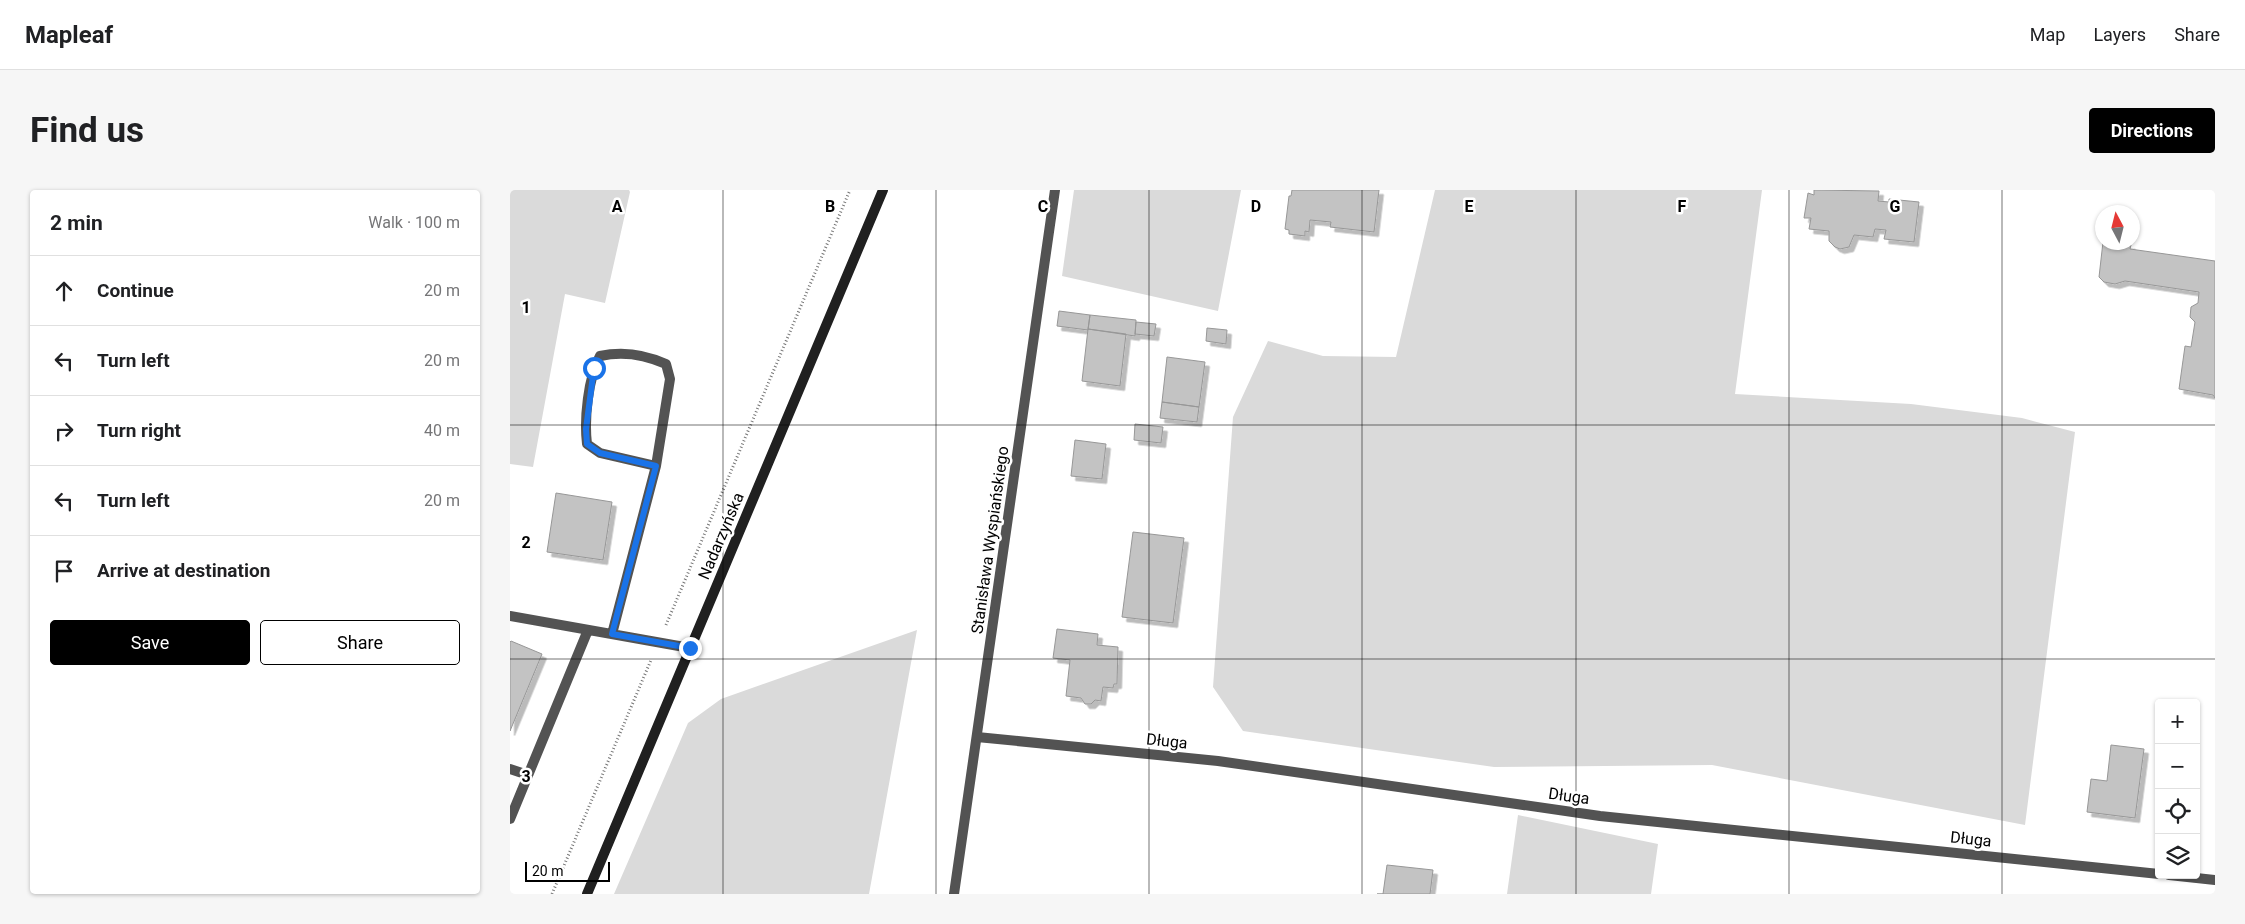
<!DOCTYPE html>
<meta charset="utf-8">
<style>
:root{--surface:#fff;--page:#f6f6f6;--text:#202124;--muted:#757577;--line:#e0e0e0;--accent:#000}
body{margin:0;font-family:Roboto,sans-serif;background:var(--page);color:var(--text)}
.controls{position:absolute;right:15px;bottom:15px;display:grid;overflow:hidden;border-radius:5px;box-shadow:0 1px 4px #0004}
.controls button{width:45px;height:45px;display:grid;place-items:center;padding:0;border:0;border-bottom:1px solid var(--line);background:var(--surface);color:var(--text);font:25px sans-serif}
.compass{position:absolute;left:1585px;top:15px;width:45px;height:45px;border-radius:50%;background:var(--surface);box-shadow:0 1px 4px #0004;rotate:353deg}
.scale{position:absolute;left:15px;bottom:12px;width:85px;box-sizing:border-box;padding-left:5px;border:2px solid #000;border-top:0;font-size:14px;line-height:18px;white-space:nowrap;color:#000;-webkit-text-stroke:4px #fff;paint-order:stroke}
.stop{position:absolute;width:15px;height:15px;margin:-11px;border:4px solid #1a73e8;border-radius:50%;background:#fff}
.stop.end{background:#1a73e8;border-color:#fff;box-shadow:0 1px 5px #0008}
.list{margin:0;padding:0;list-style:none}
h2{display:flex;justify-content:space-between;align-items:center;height:65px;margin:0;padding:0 20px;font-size:21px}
h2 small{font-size:16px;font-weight:400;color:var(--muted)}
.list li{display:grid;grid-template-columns:32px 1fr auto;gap:15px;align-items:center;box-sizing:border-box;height:70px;padding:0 20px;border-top:1px solid var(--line)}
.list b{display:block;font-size:19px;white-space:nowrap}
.list em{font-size:16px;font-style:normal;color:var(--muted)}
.actions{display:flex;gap:10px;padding:15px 20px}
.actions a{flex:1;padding:11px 0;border:1px solid var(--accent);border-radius:5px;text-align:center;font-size:18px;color:var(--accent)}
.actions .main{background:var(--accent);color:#fff}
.icon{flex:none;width:28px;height:28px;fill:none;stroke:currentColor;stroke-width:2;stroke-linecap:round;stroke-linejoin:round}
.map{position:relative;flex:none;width:1705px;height:704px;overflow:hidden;border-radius:5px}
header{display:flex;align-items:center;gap:30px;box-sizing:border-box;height:70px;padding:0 25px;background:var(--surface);border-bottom:1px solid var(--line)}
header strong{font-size:24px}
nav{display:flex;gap:28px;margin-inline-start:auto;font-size:18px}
.intro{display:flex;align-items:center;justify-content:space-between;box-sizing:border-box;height:120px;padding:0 30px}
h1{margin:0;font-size:35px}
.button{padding:12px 22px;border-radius:5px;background:var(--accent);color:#fff;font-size:18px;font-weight:700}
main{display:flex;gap:30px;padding:0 30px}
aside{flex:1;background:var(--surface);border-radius:5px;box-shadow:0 1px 4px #0004}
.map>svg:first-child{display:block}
.green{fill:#dadada}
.building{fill:#c3c3c3;stroke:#979797;filter:url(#shadow)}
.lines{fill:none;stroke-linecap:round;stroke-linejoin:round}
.path{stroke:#757575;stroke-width:3;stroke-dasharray:1 2.5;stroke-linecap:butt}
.lane{stroke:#535353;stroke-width:10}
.street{stroke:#535353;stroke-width:10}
.secondary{stroke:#202020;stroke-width:10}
.route{stroke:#1a73e8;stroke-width:6}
.grid{fill:none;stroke:#000;stroke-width:1;stroke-opacity:0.55}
.labels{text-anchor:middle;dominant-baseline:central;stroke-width:5;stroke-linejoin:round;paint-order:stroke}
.street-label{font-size:16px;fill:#000;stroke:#fff}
.grid-label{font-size:16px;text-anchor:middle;font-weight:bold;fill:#000;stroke:#fff;stroke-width:5;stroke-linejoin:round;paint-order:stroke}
</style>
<header>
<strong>Mapleaf</strong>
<nav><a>Map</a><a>Layers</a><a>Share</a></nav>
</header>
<div class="intro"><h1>Find us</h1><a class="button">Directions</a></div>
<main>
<aside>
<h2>2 min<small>Walk · 100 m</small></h2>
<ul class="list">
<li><svg class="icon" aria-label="ahead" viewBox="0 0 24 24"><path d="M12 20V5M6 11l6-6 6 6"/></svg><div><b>Continue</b></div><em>20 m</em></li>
<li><svg class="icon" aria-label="left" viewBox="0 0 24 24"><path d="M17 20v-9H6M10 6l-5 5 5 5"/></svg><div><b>Turn left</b></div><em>20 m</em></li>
<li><svg class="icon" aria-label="right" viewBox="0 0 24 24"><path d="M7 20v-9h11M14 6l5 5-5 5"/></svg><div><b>Turn right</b></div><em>40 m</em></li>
<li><svg class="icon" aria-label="left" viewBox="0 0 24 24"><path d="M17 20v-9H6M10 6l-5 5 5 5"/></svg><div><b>Turn left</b></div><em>20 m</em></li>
<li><svg class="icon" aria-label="arrive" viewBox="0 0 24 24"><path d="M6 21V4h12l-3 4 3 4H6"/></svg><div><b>Arrive at destination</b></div></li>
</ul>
<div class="actions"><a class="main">Save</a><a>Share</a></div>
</aside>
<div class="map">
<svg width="1705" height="704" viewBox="0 0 1705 704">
<defs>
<filter id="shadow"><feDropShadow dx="4.5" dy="4.5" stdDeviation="0" flood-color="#0004"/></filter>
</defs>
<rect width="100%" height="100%" fill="#fff"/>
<path class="green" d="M0,0H119L120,2L95,113L55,104L23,277L0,274Z
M564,0H731L708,121L552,86Z
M925,0H1252L1225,204L1401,214L1512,228L1565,242L1515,635L1202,575L984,577L733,541L703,497L723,227L758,151L813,166L886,167Z
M407,440L359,704H104L178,533L211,509Z
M1008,625L1148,654L1141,704H997Z"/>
<path class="building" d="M782,0H869L864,42L820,37L821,32L800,30L799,42L795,41V46L779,44V40L775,39L779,6H781Z
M1304,0L1369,1L1368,11L1379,12V9L1409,12L1404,52L1374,49L1376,40L1365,39L1363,47L1344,45L1339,57L1330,59L1325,57L1319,51V41L1299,39L1301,28H1294L1298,3L1304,5Z
M1593,52L1621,55L1620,59L1705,71V208L1703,205L1669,199L1675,156L1681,157L1685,132L1680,127L1681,117L1688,113L1689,102L1615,91L1605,94L1594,92L1589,87Z
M549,121L580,125L578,140L547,136Z
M580,125L626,130L625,146L578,139Z
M626,132L646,134L644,146L625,144Z
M697,138L717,140L716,154L696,151Z
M578,139L616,144L610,196L572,191Z
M657,167L695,172L689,217L652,212Z
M652,212L689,217L687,232L650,228Z
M625,234L653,237L651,253L624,250Z
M565,250L596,254L592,289L561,286Z
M46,303L102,312L93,370L37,362Z
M623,342L674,348L663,433L612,427Z
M547,439L588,444L587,455L608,457L607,494H604L603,498L593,497L591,511L585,510L581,514H575L571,508L556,506L560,470L543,468Z
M1,451L32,464L0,541V452Z
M1601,555L1634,559L1625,628L1577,622L1581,589L1597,591Z
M877,675L923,680L920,704H867H873Z"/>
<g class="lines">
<path class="path" d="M156,435L340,0
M42,704L141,470"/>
<path class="lane" d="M0,426L180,458
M102,444L146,276L160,189L156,174C136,165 112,161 90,166C78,188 74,229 77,254L90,263L146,276
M0,579L18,585
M0,629L78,440"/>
<path class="street" d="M467,547L708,571L1090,626L1649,684
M1659,685L1705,690
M444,704L545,0"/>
<path class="secondary" d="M77,704L373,0"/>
</g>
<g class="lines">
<path class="route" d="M84,178L76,239L77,254L90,263L146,276L102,444L180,458"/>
</g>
<path class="grid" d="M213,0V704M426,0V704M639,0V704M852,0V704M1066,0V704M1279,0V704M1492,0V704M0,235H1705M0,469H1705"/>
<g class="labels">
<g class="street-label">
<text transform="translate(211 346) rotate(-67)">Nadarzyńska</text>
<text transform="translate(480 350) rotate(-82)">Stanisława Wyspiańskiego</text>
<text transform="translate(657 551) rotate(6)">Długa</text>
<text transform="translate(1059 606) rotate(8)">Długa</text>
<text transform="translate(1461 649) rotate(6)">Długa</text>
</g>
</g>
<g class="grid-label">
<text x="107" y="22">A</text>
<text x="320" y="22">B</text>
<text x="533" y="22">C</text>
<text x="746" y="22">D</text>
<text x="959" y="22">E</text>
<text x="1172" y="22">F</text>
<text x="1385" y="22">G</text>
<text x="16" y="123">1</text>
<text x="16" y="358">2</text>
<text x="16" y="592">3</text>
</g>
</svg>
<div class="controls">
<button>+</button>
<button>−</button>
<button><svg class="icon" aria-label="locate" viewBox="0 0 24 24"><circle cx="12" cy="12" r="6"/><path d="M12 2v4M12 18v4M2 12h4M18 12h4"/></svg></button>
<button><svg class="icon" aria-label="layers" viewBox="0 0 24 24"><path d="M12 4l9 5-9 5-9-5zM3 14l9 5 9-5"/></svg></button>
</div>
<svg class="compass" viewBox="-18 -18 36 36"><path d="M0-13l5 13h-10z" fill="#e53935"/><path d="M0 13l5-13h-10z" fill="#757577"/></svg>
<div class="scale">20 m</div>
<div class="stop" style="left:84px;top:178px"></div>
<div class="stop end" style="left:180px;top:458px"></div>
</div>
</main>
